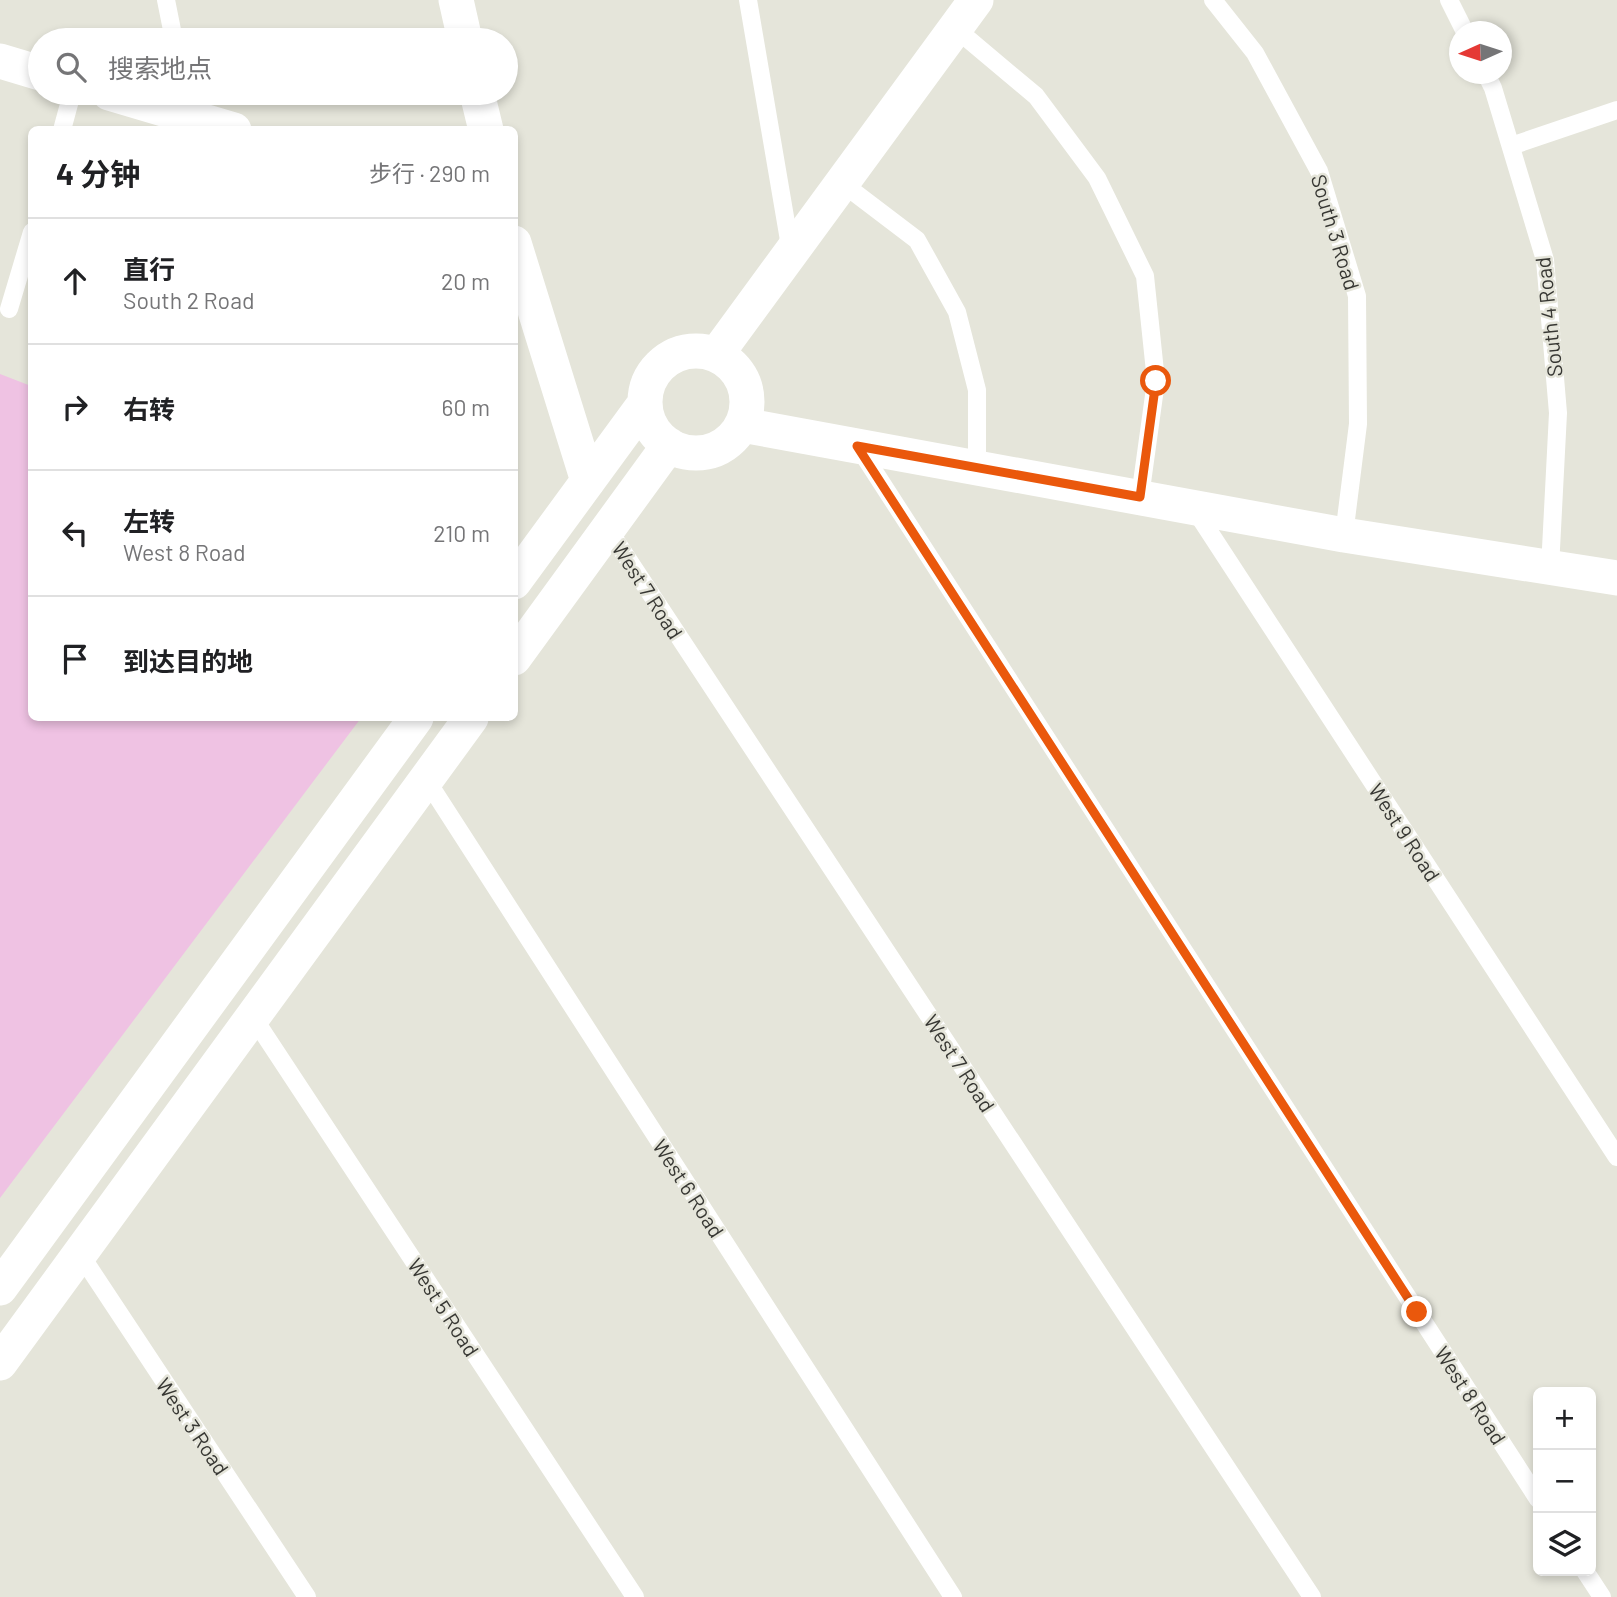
<!DOCTYPE html>
<html lang="zh">
<meta charset="utf-8">
<style>
:root{--surface:#fff;--page:#f2f2f2;--text:#202124;--muted:#757577;--line:#e0e0e0}
body{margin:0;font-family:Barlow,"Noto Sans SC",sans-serif;background:var(--page);color:var(--text)}
.controls{position:absolute;right:21px;bottom:21px;display:grid;overflow:hidden;border-radius:10px;box-shadow:0 4px 10px #0003}
.controls button{width:63px;height:63px;display:grid;place-items:center;padding:0;border:0;border-bottom:2px solid var(--line);background:var(--surface);color:var(--text);font:35px sans-serif}
.compass{position:absolute;left:1449px;top:21px;width:63px;height:63px;border-radius:50%;background:var(--surface);box-shadow:0 4px 10px #0003;rotate:267deg}
.stop{position:absolute;width:21px;height:21px;margin:-16px;border:5px solid #ea580c;border-radius:50%;background:#fff}
.stop.end{background:#ea580c;border-color:#fff;box-shadow:0 2px 7px #0008}
.list{margin:0;padding:0;list-style:none}
h2{display:flex;justify-content:space-between;align-items:center;height:91px;margin:0;padding:0 28px;font-size:30px}
h2 small{font-size:23px;font-weight:400;color:var(--muted)}
.list li{display:grid;grid-template-columns:46px 1fr auto;gap:21px;align-items:center;box-sizing:border-box;height:126px;padding:0 28px;border-top:2px solid var(--line)}
.list b{display:block;font-size:26px;white-space:nowrap}
.list p{margin:0;font-size:23px;white-space:nowrap;color:var(--muted)}
.list em{font-size:23px;font-style:normal;color:var(--muted)}
.icon{flex:none;width:38px;height:38px;fill:none;stroke:currentColor;stroke-width:2;stroke-linecap:round;stroke-linejoin:round}
.map{position:relative;flex:none;width:1617px;height:1597px;overflow:hidden}
.search{position:absolute;background:var(--surface);box-shadow:0 4px 10px #0003;left:28px;top:28px;width:490px;height:77px;display:flex;align-items:center;gap:18px;box-sizing:border-box;padding:0 24px;border-radius:38px;color:var(--muted);font-size:26px}
.panel{position:absolute;background:var(--surface);box-shadow:0 4px 10px #0003;left:28px;top:126px;width:490px;height:595px;border-radius:10px}
.map>svg:first-child{display:block}
.green{fill:#efc2e3}
.lines{fill:none;stroke-linecap:round;stroke-linejoin:round}
.lane{stroke:#fff;stroke-width:18}
.street{stroke:#fff;stroke-width:35}
.route{stroke:#ea580c;stroke-width:9}
.labels{text-anchor:middle;dominant-baseline:central;stroke-width:5;stroke-linejoin:round;paint-order:stroke}
.street-label{font-size:21px;fill:#373733;stroke:#e5e5da}
</style>
<div class="map">
<svg width="1617" height="1597" viewBox="0 0 1617 1597">
<rect width="100%" height="100%" fill="#e5e5da"/>
<path class="green" d="M0,374L31,386L32,718H361L0,1198Z"/>
<g class="lines">
<path class="lane" d="M166,0L174,40
M748,0L791,252
M1213,0L1255,53L1319,171L1357,296L1358,424L1344,535
M1449,0L1465,32
M955,28L1036,96L1097,178L1145,276L1156,381L1140,497
M1486,74L1493,88L1545,260L1558,413L1550,568
M62,130L72,93
M1511,146L1617,110
M842,183L917,240L957,312L977,390V467
M9,309L32,232
M859,448L1538,1499
M1195,510L1617,1157
M608,529L1312,1597
M426,779L953,1597
M253,1017L635,1597
M80,1254L307,1597
M1585,1571L1602,1597"/>
<path class="street" d="M456,0L465,40
M0,61L40,73
M109,93L234,130
M477,93L486,130
M514,243L588,481
M645 402a51 51 0 1 1 102 0a51 51 0 1 1-102 0Z
M716,355L976,0
M742,425L1344,535L1617,578
M514,582L645,403
M514,658L669,445
M0,1288L416,718
M0,1363L471,718"/>
</g>
<g class="lines">
<path class="route" d="M1156,381L1140,497L857,446L1417,1312"/>
</g>
<g class="labels">
<g class="street-label">
<text transform="translate(1336 232) rotate(73)">South 3 Road</text>
<text transform="translate(1548 317) rotate(-96)">South 4 Road</text>
<text transform="translate(648 590) rotate(57)">West 7 Road</text>
<text transform="translate(1405 832) rotate(57)">West 9 Road</text>
<text transform="translate(960 1063) rotate(57)">West 7 Road</text>
<text transform="translate(689 1188) rotate(57)">West 6 Road</text>
<text transform="translate(444 1307) rotate(57)">West 5 Road</text>
<text transform="translate(1471 1395) rotate(57)">West 8 Road</text>
<text transform="translate(193 1426) rotate(56)">West 3 Road</text>
</g>
</g>
</svg>
<div class="controls">
<button>+</button>
<button>−</button>
<button><svg class="icon" aria-label="layers" viewBox="0 0 24 24"><path d="M12 4l9 5-9 5-9-5zM3 14l9 5 9-5"/></svg></button>
</div>
<svg class="compass" viewBox="-18 -18 36 36"><path d="M0-13l5 13h-10z" fill="#e53935"/><path d="M0 13l5-13h-10z" fill="#757577"/></svg>
<div class="stop" style="left:1156px;top:381px"></div>
<div class="stop end" style="left:1417px;top:1312px"></div>
<div class="search"><svg class="icon" aria-label="search" viewBox="0 0 24 24"><circle cx="10" cy="10" r="6"/><path d="M15 15l6 6"/></svg>搜索地点</div>
<section class="panel">
<h2>4 分钟<small>步行 · 290 m</small></h2>
<ul class="list">
<li><svg class="icon" aria-label="ahead" viewBox="0 0 24 24"><path d="M12 20V5M6 11l6-6 6 6"/></svg><div><b>直行</b><p>South 2 Road</p></div><em>20 m</em></li>
<li><svg class="icon" aria-label="right" viewBox="0 0 24 24"><path d="M7 20v-9h11M14 6l5 5-5 5"/></svg><div><b>右转</b></div><em>60 m</em></li>
<li><svg class="icon" aria-label="left" viewBox="0 0 24 24"><path d="M17 20v-9H6M10 6l-5 5 5 5"/></svg><div><b>左转</b><p>West 8 Road</p></div><em>210 m</em></li>
<li><svg class="icon" aria-label="arrive" viewBox="0 0 24 24"><path d="M6 21V4h12l-3 4 3 4H6"/></svg><div><b>到达目的地</b></div></li>
</ul>
</section>
</div>
